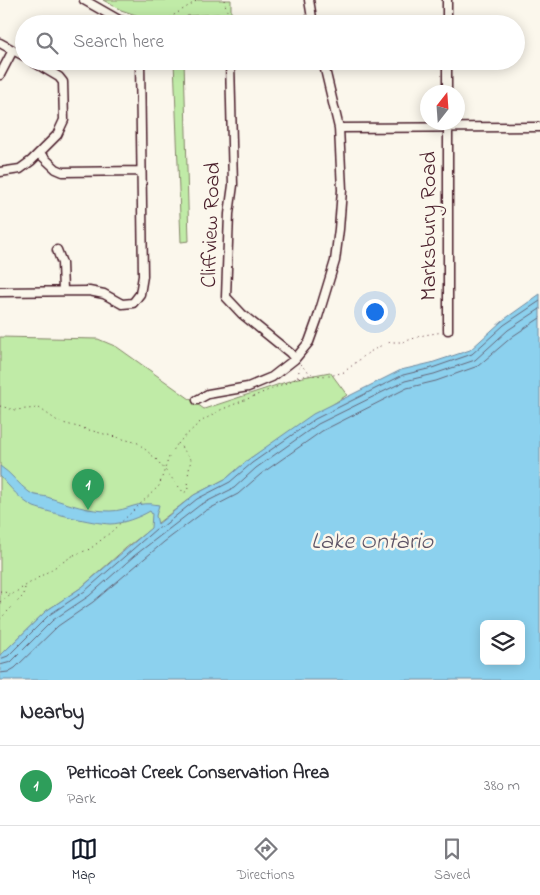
<!DOCTYPE html>
<style>
:root{--surface:#fff;--page:#f7f7f7;--text:#2b2b33;--muted:#7c7c81;--line:#e1e1e2;--accent:#111827}
body{margin:0;font-family:"Indie Flower",sans-serif;background:var(--page);color:var(--text)}
.controls{position:absolute;right:15px;bottom:15px;display:grid;overflow:hidden;border-radius:8px;box-shadow:0 2px 12px #0003}
.controls button{width:45px;height:45px;display:grid;place-items:center;padding:0;border:0;border-bottom:1px solid var(--line);background:var(--surface);color:var(--text);font:25px sans-serif}
.compass{position:absolute;left:420px;top:85px;width:45px;height:45px;border-radius:50%;background:var(--surface);box-shadow:0 2px 12px #0003;rotate:17deg}
.you{position:absolute;left:374px;top:311px;width:18px;height:18px;margin:-12px;border:4px solid #fff;border-radius:50%;background:#1a73e8;box-shadow:0 0 0 8px #1a73e833}
.badge{display:grid;place-items:center;width:32px;height:32px;border-radius:50%;background:var(--accent);color:#fff;font-size:16px;font-weight:700}
.pin{position:absolute;translate:-50% -41px;filter:drop-shadow(0 1px 2px #0008)}
.pin::after{content:'';position:absolute;top:26px;width:18px;height:15px;background:inherit;clip-path:polygon(0 0,100% 0,50% 100%)}
.list{margin:0;padding:0;list-style:none}
h2{display:flex;justify-content:space-between;align-items:center;height:65px;margin:0;padding:0 20px;font-size:21px}
h2 small{font-size:16px;font-weight:400;color:var(--muted)}
.list li{display:grid;grid-template-columns:32px 1fr auto;gap:15px;align-items:center;box-sizing:border-box;height:80px;padding:0 20px;border-top:1px solid var(--line)}
.list b{display:block;font-size:19px;white-space:nowrap}
.list p{margin:0;font-size:16px;white-space:nowrap;color:var(--muted)}
.list em{font-size:16px;font-style:normal;color:var(--muted)}
.icon{flex:none;width:28px;height:28px;fill:none;stroke:currentColor;stroke-width:2;stroke-linecap:round;stroke-linejoin:round}
.map{position:relative;flex:none;width:540px;height:680px;overflow:hidden}
.search{position:absolute;background:var(--surface);box-shadow:0 2px 12px #0003;left:15px;right:15px;top:15px;height:55px;display:flex;align-items:center;gap:12px;box-sizing:border-box;padding:0 18px;border-radius:28px;color:var(--muted);font-size:19px}
.sheet{height:145px;background:var(--surface)}
nav{display:flex;justify-content:space-around;align-items:center;box-sizing:border-box;height:70px;border-top:1px solid var(--line);background:var(--surface);font-size:14px;color:var(--muted)}
nav a{display:grid;justify-items:center;gap:2px}
nav .on{color:var(--accent)}
.map>svg:first-child{display:block}
.green{fill:#c0eba7;stroke:#858569}
.water{fill:#8cd1ee;stroke:#728aa0;fill-rule:evenodd}
.lines{fill:none;stroke-linecap:round;stroke-linejoin:round}
.shore{stroke:#646679;stroke-width:1}
.minor-casing{stroke:#4a1f2b;stroke-width:11}
.path{stroke:#4a1f2b;stroke-width:1;stroke-dasharray:1 4;stroke-linecap:butt}
.minor{stroke:#fbf7ec;stroke-width:8}
.path-bridge{stroke:#4a1f2b;stroke-width:1;stroke-dasharray:1 4;stroke-linecap:butt}
.labels{text-anchor:middle;dominant-baseline:central;stroke-width:5;stroke-linejoin:round;paint-order:stroke}
.street-label{font-size:22px;fill:#4a1f2b;stroke:#fbf7ec}
.water-label{font-size:24px;font-style:italic;fill:#5e5466;stroke:#fbf7ec}
</style>
<div class="map">
<svg width="540" height="680" viewBox="0 0 540 680">
<rect width="100%" height="100%" fill="#fbf7ec"/>
<filter id="ink" filterUnits="userSpaceOnUse"><feTurbulence type="fractalNoise" baseFrequency=".02" numOctaves="2"/><feDisplacementMap in="SourceGraphic" scale="10" xChannelSelector="R" yChannelSelector="G"/><feConvolveMatrix kernelMatrix="1 2 1 2 8 2 1 2 1" color-interpolation-filters="sRGB"/></filter>
<g filter="url(#ink)">
<path class="green" d="M103,0H231V16L226,17L218,14L187,16L185,24H148L142,17L121,10Z
M174,61H184L189,241L181,242Z
M0,337L98,339L117,347L204,409L298,378L330,372L347,395L249,459L227,478L194,495L126,548L82,587L46,611L4,652L0,655Z"/>
<path class="water" d="M540,294V680H0V655L4,652L46,611L82,587L151,528L152,514L150,511C140,517 122,524 110,524C92,523 51,513 34,507C21,501 9,486 0,476V466C11,473 18,484 29,492C36,497 43,495 50,498C71,505 88,511 110,511C129,511 136,500 159,505L156,516L158,524L194,495L227,478L249,459L313,414L401,370L431,363L470,350L502,321ZM484,624H521V661H484Z"/>
<g class="lines">
<path class="shore" d="M0,659L8,656L49,615L85,591L156,529L162,527L197,499L230,482L252,463L315,419L403,375L432,368L472,354L504,325L540,301
M0,665L11,662L53,620L89,596L134,556L200,505L234,488L256,468L318,424L405,381L434,374L475,360L508,330L540,309
M0,673L8,672L15,668L58,626L93,602L164,542L205,511L238,494L261,474L322,431L407,388L436,381L478,366L513,336L540,318"/>
<defs>
<path id="minor" d="M84,0L119,20L132,24
M309,0L313,24
M447,0V24
M233,24L234,22H313
M0,43L24,56
M230,61L233,185L229,214L226,297L242,314L290,353L295,359
M447,61V92
M0,75L13,50
M448,122V330
M339,128L540,127
M40,154L56,169L63,172L141,171
M0,172L20,169L31,161L57,135L64,120L63,82L59,77L32,61
M57,250L62,263L63,291
M0,292L89,291L104,294L122,304L133,303L140,294L143,276L140,61
M197,400L208,394L248,387L272,377L295,359L309,342L317,320L335,261L339,229L342,190L339,128L323,61"/>
</defs>
<use href="#minor" class="minor-casing"/>
<path class="path" d="M224,0L229,18
M156,24L166,20L198,0
M300,364L305,369L312,374
M298,377L300,364
M0,406L14,410L39,408L59,422L138,443L156,459L184,493L188,490L187,481L191,459L178,443L199,423L218,411L298,378L307,375L330,376L344,372L368,353L384,344L391,342H403L424,335L443,332
M0,591L12,594
M0,602L74,555
M0,619L24,595L25,587"/>
<use href="#minor" class="minor"/>
<path class="path-bridge" d="M74,555L90,549L111,532L159,486L169,457L178,443"/>
</g>
</g>
<g class="labels">
<g class="street-label">
<text transform="translate(212 225) rotate(-88)">Cliffview Road</text>
<text transform="translate(430 226) rotate(-90)">Marksbury Road</text>
</g>
<g class="water-label">
<text x="372" y="542">Lake Ontario</text>
</g>
</g>
</svg>
<div class="controls">
<button><svg class="icon" aria-label="layers" viewBox="0 0 24 24"><path d="M12 4l9 5-9 5-9-5zM3 14l9 5 9-5"/></svg></button>
</div>
<svg class="compass" viewBox="-18 -18 36 36"><path d="M0-13l5 13h-10z" fill="#e53935"/><path d="M0 13l5-13h-10z" fill="#7c7c81"/></svg>
<div class="you"></div>
<div class="pin badge" style="left:88px;top:510px;background:#2e9e5b">1</div>
<div class="search"><svg class="icon" aria-label="search" viewBox="0 0 24 24"><circle cx="10" cy="10" r="6"/><path d="M15 15l6 6"/></svg>Search here</div>
</div>
<section class="sheet">
<h2>Nearby<small></small></h2>
<ul class="list">
<li><span class="badge" style="background:#2e9e5b">1</span><div><b>Petticoat Creek Conservation Area</b><p>Park</p></div><em>380 m</em></li>
</ul>
</section>
<nav>
<a class="on"><svg class="icon" aria-label="map" viewBox="0 0 24 24"><path d="M3 6l6-2 6 2 6-2v14l-6 2-6-2-6 2zM9 4v14M15 6v14"/></svg>Map</a>
<a><svg class="icon" aria-label="directions" viewBox="0 0 24 24"><path d="M12 3l9 9-9 9-9-9zM9 14v-3h6M13 9l2 2-2 2"/></svg>Directions</a>
<a><svg class="icon" aria-label="saved" viewBox="0 0 24 24"><path d="M7 4h10v16l-5-4-5 4z"/></svg>Saved</a>
</nav>
